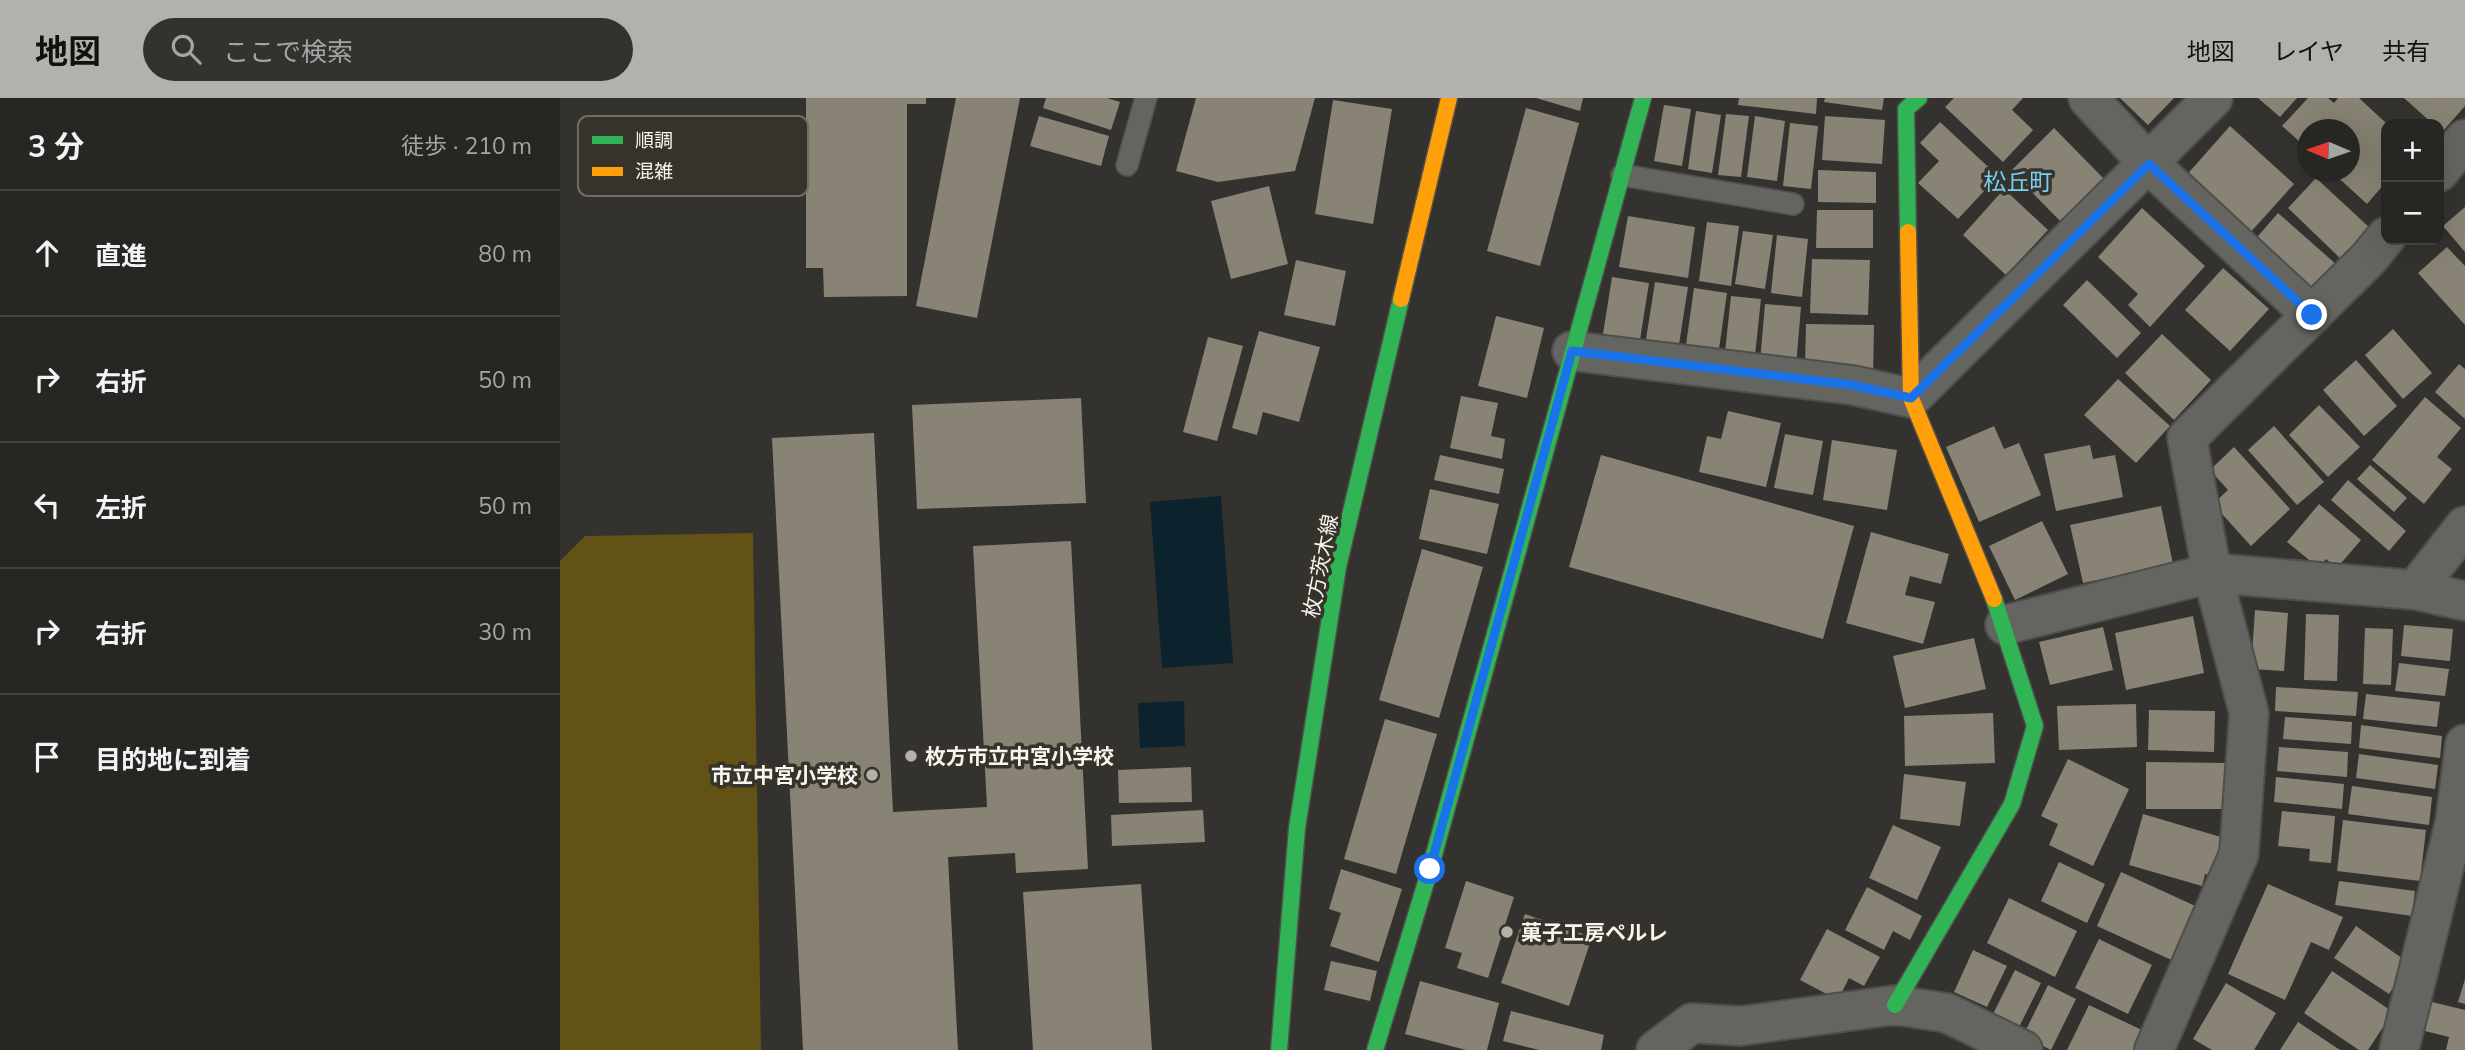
<!DOCTYPE html>
<html lang="ja">
<meta charset="utf-8">
<style>
:root{--surface:#262622;--page:#32322f;--text:#f1f3f6;--muted:#a4a5a5;--line:#424340;--accent:#b2b1ab}
body{margin:0;font-family:Mulish,"Noto Sans JP",sans-serif;background:var(--page);color:var(--text)}
.controls{position:absolute;right:21px;top:21px;display:grid;overflow:hidden;border-radius:14px;box-shadow:0 7px 28px #0002}
.controls button{width:63px;height:63px;display:grid;place-items:center;padding:0;border:0;border-bottom:2px solid var(--line);background:var(--surface);color:var(--text);font:35px sans-serif}
.compass{position:absolute;left:1737px;top:21px;width:63px;height:63px;border-radius:50%;background:var(--surface);box-shadow:0 7px 28px #0002;rotate:272deg}
.stop{position:absolute;width:21px;height:21px;margin:-16px;border:5px solid #1a73e8;border-radius:50%;background:#fff}
.stop.end{background:#1a73e8;border-color:#fff;box-shadow:0 2px 7px #0008}
.list{margin:0;padding:0;list-style:none}
h2{display:flex;justify-content:space-between;align-items:center;height:91px;margin:0;padding:0 28px;font-size:30px}
h2 small{font-size:23px;font-weight:400;color:var(--muted)}
.list li{display:grid;grid-template-columns:46px 1fr auto;gap:21px;align-items:center;box-sizing:border-box;height:126px;padding:0 28px;border-top:2px solid var(--line)}
.list b{display:block;font-size:26px;white-space:nowrap}
.list em{font-size:23px;font-style:normal;color:var(--muted)}
.icon{flex:none;width:38px;height:38px;fill:none;stroke:currentColor;stroke-width:2;stroke-linecap:round;stroke-linejoin:round}
.map{position:relative;flex:none;width:1905px;height:952px;overflow:hidden}
header{display:flex;align-items:center;gap:42px;box-sizing:border-box;height:98px;padding:0 35px;background:var(--accent);color:#111}
header strong{font-size:33px}
nav{display:flex;gap:38px;margin-inline-start:auto;font-size:24px}
.search{width:490px;height:63px;background:var(--page);display:flex;align-items:center;gap:18px;box-sizing:border-box;padding:0 24px;border-radius:38px;color:var(--muted);font-size:26px}
main{display:flex}
aside{flex:1;background:var(--surface)}
.map>svg:first-child{display:block}
.green{fill:#625215}
.water{fill:#0c232d}
.building{fill:#888374}
.lines{fill:none;stroke-linecap:round;stroke-linejoin:round}
.lane-casing{stroke:#4f4e4a;stroke-width:24}
.street-casing{stroke:#4f4e4a;stroke-width:42}
.fast-casing{stroke:#4f4e4a;stroke-width:19}
.slow-casing{stroke:#4f4e4a;stroke-width:19}
.lane{stroke:#646460;stroke-width:21}
.street{stroke:#646460;stroke-width:38}
.fast{stroke:#30b455;stroke-width:16}
.slow{stroke:#ff9f0a;stroke-width:16}
.route{stroke:#1a73e8;stroke-width:9}
.poi-dot{fill:#b2b1ab;stroke:#36332b;stroke-width:2.5}
.labels{text-anchor:middle;dominant-baseline:central;stroke-width:7;stroke-linejoin:round;paint-order:stroke}
.street-label{font-size:21px;fill:#f6f5ef;stroke:#36332b}
.poi-label{font-size:21px;font-weight:bold;fill:#f6f5ef;stroke:#36332b;text-anchor:start}
.neighbourhood-label{font-size:23px;fill:#78cff6;stroke:#36332b}
.key{fill:#36332b;stroke:#706d66;stroke-width:2}
.key-label{font-size:19px;fill:#f6f5ef}
</style>
<header>
<strong>地図</strong>
<div class="search"><svg class="icon" aria-label="search" viewBox="0 0 24 24"><circle cx="10" cy="10" r="6"/><path d="M15 15l6 6"/></svg>ここで検索</div>
<nav><a>地図</a><a>レイヤ</a><a>共有</a></nav>
</header>
<main>
<aside>
<h2>3 分<small>徒歩 · 210 m</small></h2>
<ul class="list">
<li><svg class="icon" aria-label="ahead" viewBox="0 0 24 24"><path d="M12 20V5M6 11l6-6 6 6"/></svg><div><b>直進</b></div><em>80 m</em></li>
<li><svg class="icon" aria-label="right" viewBox="0 0 24 24"><path d="M7 20v-9h11M14 6l5 5-5 5"/></svg><div><b>右折</b></div><em>50 m</em></li>
<li><svg class="icon" aria-label="left" viewBox="0 0 24 24"><path d="M17 20v-9H6M10 6l-5 5 5 5"/></svg><div><b>左折</b></div><em>50 m</em></li>
<li><svg class="icon" aria-label="right" viewBox="0 0 24 24"><path d="M7 20v-9h11M14 6l5 5-5 5"/></svg><div><b>右折</b></div><em>30 m</em></li>
<li><svg class="icon" aria-label="arrive" viewBox="0 0 24 24"><path d="M6 21V4h12l-3 4 3 4H6"/></svg><div><b>目的地に到着</b></div></li>
</ul>
</aside>
<div class="map">
<svg width="1905" height="952" viewBox="0 0 1905 952">
<rect width="100%" height="100%" fill="#33322e"/>
<path class="green" d="M193,435L201,952H0V463L25,438Z"/>
<path class="water" d="M661,398L673,565L602,570L590,404Z
M624,603L625,648L580,650L578,605Z"/>
<path class="building" d="M246,0H366V6H347V198L264,199L263,170H246Z
M396,0H460L417,220L356,208Z
M486,0H547L560,4L551,32L483,10Z
M636,0H755L735,73L658,84L616,73Z
M976,0H1023L1020,13Z
M1179,0H1257L1256,16L1178,7Z
M1265,0H1324L1322,12L1264,4Z
M1394,0H1463L1452,12L1473,32L1443,64L1385,9Z
M1560,0H1614L1588,27Z
M1698,0H1737L1720,19Z
M1748,0H1768L1774,5L1778,0H1799L1826,25V84L1807,106L1772,74H1790V32H1748V51L1722,28Z
M1844,0H1905V8L1882,34L1879,26H1873Z
M773,2L832,11L813,126L755,116Z
M1104,7L1131,11L1122,68L1094,63Z
M966,10L1019,25L980,168L927,153Z
M1136,13L1161,17L1152,75L1128,71Z
M1166,16L1189,18L1181,79L1158,77Z
M479,18L549,38L541,68L470,48Z
M1195,18L1225,23L1217,83L1187,79Z
M1265,18L1325,22L1322,66L1262,62Z
M1380,24L1438,78L1398,121L1358,85L1379,63L1360,45Z
M1230,25L1258,28L1251,91L1223,88Z
M1670,28L1734,86L1688,137L1624,80Z
M1494,30L1547,84L1504,127L1451,73Z
M1258,72L1316,74V105L1258,104Z
M1756,80L1810,130L1781,161L1728,110Z
M709,88L728,166L671,181L651,103Z
M1444,91L1488,132L1446,177L1403,137Z
M1905,109V154L1883,128Z
M1582,110L1645,168L1590,229L1568,207L1578,196L1538,159Z
M1257,112H1313V150H1256Z
M1718,115L1777,167L1750,197L1692,145Z
M1068,118L1135,129L1128,180L1059,169Z
M1147,124L1179,128L1171,188L1139,183Z
M1183,133L1213,137L1205,191L1175,186Z
M1217,137L1248,141L1242,199L1211,195Z
M1887,149L1905,168V227L1858,175Z
M1252,161L1310,162L1308,217L1250,215Z
M736,162L786,173L775,228L724,217Z
M1663,170L1709,211L1670,253L1625,212Z
M1052,179L1089,185L1079,248L1042,242Z
M1527,182L1581,235L1557,260L1503,207Z
M1095,184L1128,189L1117,259L1084,254Z
M1134,190L1167,195L1158,258L1125,254Z
M1171,198L1201,201L1194,267L1164,263Z
M1205,206L1241,209L1236,268L1200,264Z
M936,218L984,230L967,300L918,288Z
M1246,226L1314,227L1313,281L1245,267Z
M1833,231L1872,275L1843,301L1805,257Z
M699,233L760,249L739,324L703,314L697,337L672,330Z
M1602,236L1651,282L1614,322L1565,275Z
M648,239L683,248L657,343L623,334Z
M1796,262L1837,308L1804,338L1763,292Z
M1899,266L1905,271V321L1875,294Z
M1558,281L1610,328L1576,365L1524,317Z
M901,298L938,305L931,338L945,341L942,361L890,350Z
M1865,299L1901,330L1877,359L1892,371L1864,406L1812,362Z
M521,300L526,405L357,411L352,307Z
M1759,307L1800,349L1768,379L1729,337Z
M1168,313L1221,325L1206,389L1139,374L1147,338L1161,341Z
M1434,328L1444,351L1459,345L1481,397L1419,424L1386,349Z
M1714,328L1764,384L1737,407L1688,352Z
M314,335L333,714L427,709L413,448L511,443L528,771L456,775L455,755L388,759L398,952H243L212,340Z
M1225,336L1263,343L1253,397L1214,390Z
M1272,342L1337,352L1327,412L1263,402Z
M1530,347L1533,361L1555,357L1563,399L1496,413L1484,356Z
M1674,349L1730,411L1691,448L1653,406L1668,392L1650,372Z
M880,357L944,371L939,396L874,382Z
M1041,357L1294,428L1263,541L1009,469Z
M1810,367L1847,400L1834,414L1797,381Z
M1788,382L1846,433L1829,453L1771,402Z
M870,391L939,406L927,456L859,441Z
M1759,406L1801,442L1777,470L1766,461L1759,470L1727,444Z
M1601,408L1613,466L1523,485L1510,427Z
M1482,423L1508,476L1455,502L1429,448Z
M1311,434L1389,456L1381,486L1350,478L1345,497L1375,504L1363,546L1286,525Z
M862,451L923,469L879,620L819,602Z
M1695,512L1728,515L1724,573L1691,571Z
M1746,516L1779,517L1777,583L1744,582Z
M1633,518L1644,575L1566,592L1555,535Z
M1844,527L1893,531L1890,563L1841,558Z
M1543,529L1553,572L1490,587L1479,544Z
M1805,530L1833,531L1831,587L1803,586Z
M1414,540L1426,591L1345,610L1333,558Z
M1839,565L1889,571L1885,598L1835,593Z
M1716,589L1798,594L1796,618L1715,613Z
M1806,596L1880,604L1877,629L1803,621Z
M1576,606L1577,649L1499,652L1497,608Z
M1589,612L1655,613L1654,654L1588,652Z
M1433,615L1435,665L1345,668L1344,618Z
M1725,619L1792,624L1791,646L1723,641Z
M825,621L877,636L836,776L784,761Z
M1801,627L1882,638L1880,660L1799,650Z
M1719,649L1788,654L1787,679L1717,673Z
M1799,656L1878,667L1875,691L1796,680Z
M1508,661L1569,691L1533,768L1489,747L1498,726L1481,718Z
M1586,664L1669,665V711H1586Z
M631,669L632,704L559,705L558,672Z
M1344,676L1406,684L1400,728L1340,721Z
M1716,679L1784,686L1782,711L1714,704Z
M1792,688L1872,699L1869,727L1788,716Z
M643,712L645,744L552,748L551,717Z
M1722,713L1775,718L1771,765L1749,763L1750,751L1718,748Z
M1583,716L1671,742L1659,780L1645,776L1642,788L1569,767Z
M1783,722L1866,732L1860,783L1777,773Z
M1333,727L1381,749L1357,802L1309,780Z
M1499,764L1545,786L1527,825L1481,803Z
M781,771L842,791L819,864L770,848L781,815L769,811Z
M1561,774L1642,811L1618,865L1537,828Z
M906,783L954,799L928,880L897,870L902,855L885,850Z
M1779,783L1855,793L1852,818L1775,807Z
M581,786L592,952H473L463,794Z
M1708,786L1783,819L1769,852L1751,844L1725,902L1668,876Z
M1307,789L1362,818L1350,842L1333,833L1324,852L1285,832Z
M1449,800L1517,833L1495,879L1427,845Z
M965,816L1032,839L1009,908L941,885Z
M1796,828L1849,865L1829,896L1774,860Z
M1267,831L1320,859L1304,888L1289,880L1278,902L1240,882Z
M1539,841L1592,867L1568,916L1515,890Z
M1413,852L1447,868L1427,909L1394,894Z
M771,863L817,873L810,903L764,892Z
M1455,872L1481,885L1457,933L1431,920Z
M1772,873L1833,914L1808,952H1799L1744,915Z
M1905,881V906L1898,904Z
M860,883L939,905L927,952H906L845,936Z
M1666,885L1716,915L1694,952H1652L1633,941Z
M1488,887L1516,901L1491,952L1463,938Z
M1872,904L1905,912V952H1886L1889,939L1865,933Z
M1529,907L1582,932L1573,952H1507Z
M951,913L1044,937L1041,952H979L943,943Z
M1738,924L1780,952H1720Z"/>
<g class="lines">
<defs>
<path id="lane" d="M567,67L586,0
M1062,77L1233,106"/>
<path id="street" d="M1528,0L1589,66L1752,217
M1879,74L1905,41
M1012,253L1292,287L1351,300L1653,0
M1855,492L1905,503
M1445,527L1652,475L1855,492L1905,428
M1096,952L1132,925L1180,928L1335,907L1387,915L1463,952
M1594,952L1679,756L1689,615L1652,475L1627,340L1809,160L1826,139
M1839,952L1895,724L1905,646"/>
<path id="fast" d="M1348,134L1346,11L1359,0
M1335,907L1452,706L1475,628L1434,501
M719,952L737,730L778,469L841,201
M815,952L870,771L1083,0"/>
<path id="slow" d="M1348,134L1351,300L1434,501
M841,201L889,0"/>
</defs>
<use href="#lane" class="lane-casing"/>
<use href="#street" class="street-casing"/>
<use href="#fast" class="fast-casing"/>
<use href="#slow" class="slow-casing"/>
<use href="#lane" class="lane"/>
<use href="#street" class="street"/>
<use href="#fast" class="fast"/>
<use href="#slow" class="slow"/>
</g>
<g class="lines">
<path class="route" d="M870,771L1012,253L1292,287L1351,300L1589,66L1752,217"/>
</g>
<g class="poi-dot">
<circle cx="351" cy="658" r="7"/>
<circle cx="312" cy="677" r="7"/>
<circle cx="947" cy="834" r="7"/>
</g>
<g class="labels">
<g class="street-label">
<text transform="translate(760 468) rotate(-79)">枚方茨木線</text>
</g>
<g class="poi-label">
<text x="365" y="658">枚方市立中宮小学校</text>
<text x="298" y="677" text-anchor="end">市立中宮小学校</text>
<text x="961" y="834">菓子工房ペルレ</text>
</g>
<g class="neighbourhood-label">
<text x="1458" y="83">松丘町</text>
</g>
</g>
<rect x="18" y="18" width="230" height="80" rx="10" class="key"/>
<rect x="32" y="38" width="31" height="8" fill="#30b455"/>
<rect x="32" y="69" width="31" height="9" fill="#ff9f0a"/>
<g class="key-label">
<text x="75" y="49">順調</text>
<text x="75" y="80">混雑</text>
</g>
</svg>
<div class="controls">
<button>+</button>
<button>−</button>
</div>
<svg class="compass" viewBox="-18 -18 36 36"><path d="M0-13l5 13h-10z" fill="#e53935"/><path d="M0 13l5-13h-10z" fill="#a4a5a5"/></svg>
<div class="stop" style="left:870px;top:771px"></div>
<div class="stop end" style="left:1752px;top:217px"></div>
</div>
</main>
